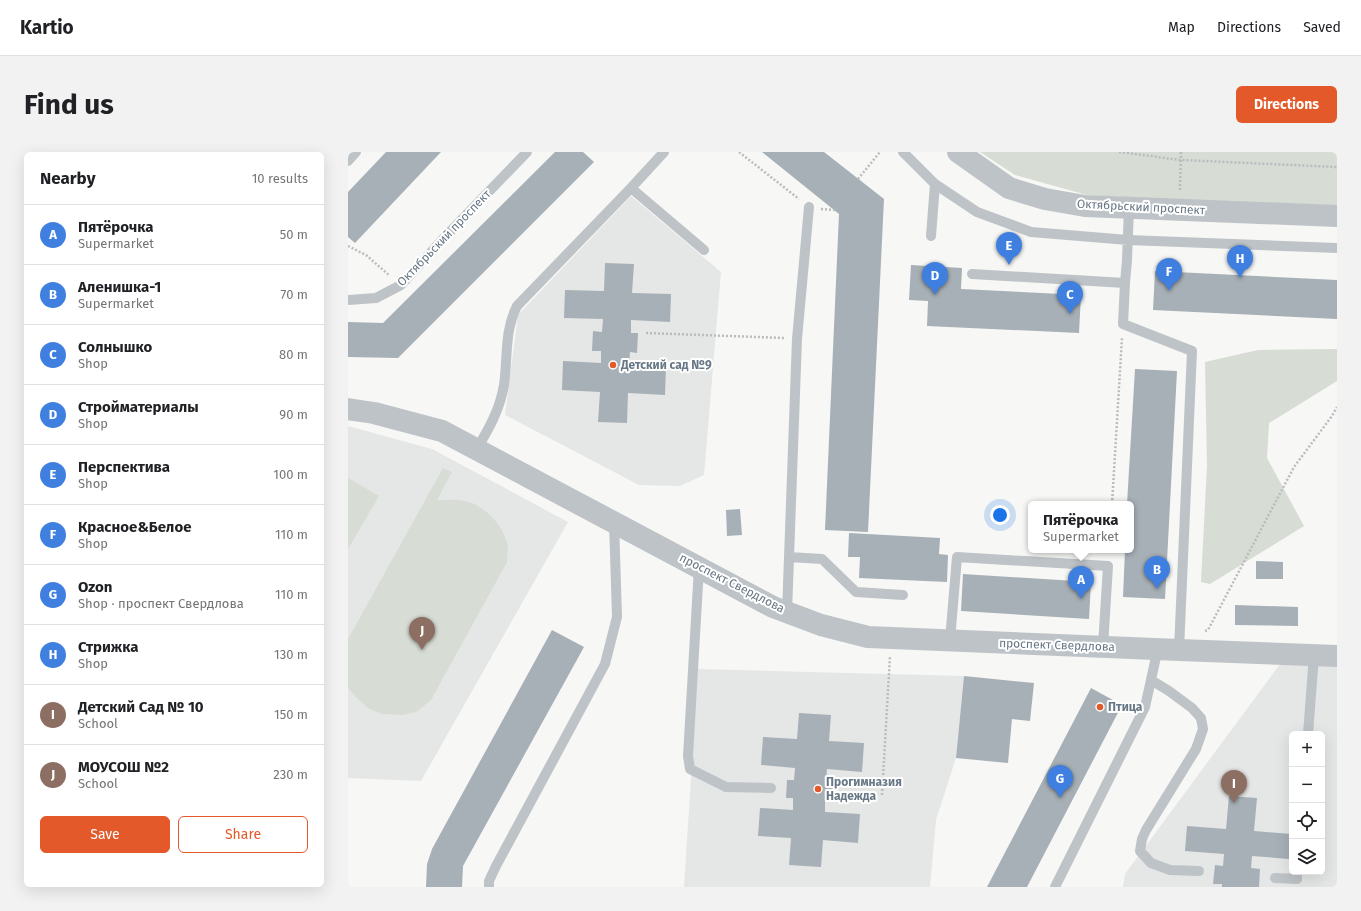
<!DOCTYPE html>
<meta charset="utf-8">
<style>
:root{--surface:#fff;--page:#f2f2f2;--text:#202124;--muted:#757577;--line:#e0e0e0;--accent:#e3592a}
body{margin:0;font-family:"Fira Sans",sans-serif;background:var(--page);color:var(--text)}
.controls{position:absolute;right:12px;bottom:12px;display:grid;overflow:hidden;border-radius:6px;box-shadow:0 4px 16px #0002}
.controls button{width:36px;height:36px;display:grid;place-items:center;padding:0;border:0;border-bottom:1px solid var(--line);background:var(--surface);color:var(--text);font:20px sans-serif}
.you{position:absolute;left:652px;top:363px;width:14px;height:14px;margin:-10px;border:3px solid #fff;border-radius:50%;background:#1a73e8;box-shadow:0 0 0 6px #1a73e833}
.badge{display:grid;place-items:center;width:26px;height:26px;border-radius:50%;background:var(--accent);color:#fff;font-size:13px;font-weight:700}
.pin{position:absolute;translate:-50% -33px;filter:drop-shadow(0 1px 2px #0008)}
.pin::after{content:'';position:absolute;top:21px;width:14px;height:12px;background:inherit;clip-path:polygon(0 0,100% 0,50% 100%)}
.popup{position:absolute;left:680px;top:349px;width:106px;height:52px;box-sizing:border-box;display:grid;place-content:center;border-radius:6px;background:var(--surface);filter:drop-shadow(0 1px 3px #0005);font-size:13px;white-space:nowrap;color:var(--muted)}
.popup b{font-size:15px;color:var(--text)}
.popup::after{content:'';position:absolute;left:50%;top:100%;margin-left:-8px;border:8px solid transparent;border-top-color:var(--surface)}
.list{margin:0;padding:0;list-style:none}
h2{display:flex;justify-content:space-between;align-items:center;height:52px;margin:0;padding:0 16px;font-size:17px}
h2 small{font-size:13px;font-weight:400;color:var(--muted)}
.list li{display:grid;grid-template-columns:26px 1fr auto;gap:12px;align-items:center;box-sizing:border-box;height:60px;padding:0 16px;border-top:1px solid var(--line)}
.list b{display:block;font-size:15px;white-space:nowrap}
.list p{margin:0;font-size:13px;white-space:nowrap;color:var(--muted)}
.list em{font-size:13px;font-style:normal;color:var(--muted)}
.actions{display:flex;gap:8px;padding:12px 16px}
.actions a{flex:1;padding:9px 0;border:1px solid var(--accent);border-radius:6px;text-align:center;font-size:14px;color:var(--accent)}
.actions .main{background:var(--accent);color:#fff}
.icon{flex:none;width:22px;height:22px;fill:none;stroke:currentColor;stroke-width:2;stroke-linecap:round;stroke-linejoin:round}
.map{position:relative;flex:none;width:989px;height:735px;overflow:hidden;border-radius:6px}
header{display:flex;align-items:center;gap:24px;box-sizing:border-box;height:56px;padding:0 20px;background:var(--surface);border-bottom:1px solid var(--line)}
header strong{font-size:19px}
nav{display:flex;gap:22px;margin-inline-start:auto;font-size:14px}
.intro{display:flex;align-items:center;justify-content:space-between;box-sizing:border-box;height:96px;padding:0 24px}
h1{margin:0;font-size:28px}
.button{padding:10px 18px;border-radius:6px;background:var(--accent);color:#fff;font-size:14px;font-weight:700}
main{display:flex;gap:24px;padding:0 24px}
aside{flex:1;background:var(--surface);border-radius:6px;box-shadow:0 4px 16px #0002}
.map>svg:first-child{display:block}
.built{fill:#e5e6e6;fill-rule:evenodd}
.green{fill:#d7dcd4}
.building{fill:#a7b0b6}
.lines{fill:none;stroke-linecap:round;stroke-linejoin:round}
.path{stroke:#b9bcbf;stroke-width:2.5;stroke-dasharray:2 2;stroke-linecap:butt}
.service{stroke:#bec3c7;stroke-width:10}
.tertiary{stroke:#bec3c7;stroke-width:22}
.poi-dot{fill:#e3592a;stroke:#fff;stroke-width:1.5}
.labels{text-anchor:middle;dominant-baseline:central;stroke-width:4;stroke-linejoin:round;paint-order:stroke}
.street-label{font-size:12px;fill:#677785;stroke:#fff}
.poi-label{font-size:12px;font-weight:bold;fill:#677785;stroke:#fff;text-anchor:start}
</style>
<header>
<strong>Kartio</strong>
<nav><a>Map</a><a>Directions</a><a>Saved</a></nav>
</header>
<div class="intro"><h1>Find us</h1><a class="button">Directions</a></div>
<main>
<aside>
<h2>Nearby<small>10 results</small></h2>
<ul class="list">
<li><span class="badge" style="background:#3f7fe0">A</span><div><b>Пятёрочка</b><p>Supermarket</p></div><em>50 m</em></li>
<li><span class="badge" style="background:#3f7fe0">B</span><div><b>Аленишка-1</b><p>Supermarket</p></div><em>70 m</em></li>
<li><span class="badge" style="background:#3f7fe0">C</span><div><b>Солнышко</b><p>Shop</p></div><em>80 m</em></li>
<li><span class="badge" style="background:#3f7fe0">D</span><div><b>Стройматериалы</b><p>Shop</p></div><em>90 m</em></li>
<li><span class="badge" style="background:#3f7fe0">E</span><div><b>Перспектива</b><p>Shop</p></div><em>100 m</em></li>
<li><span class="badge" style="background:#3f7fe0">F</span><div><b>Красное&amp;Белое</b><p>Shop</p></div><em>110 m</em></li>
<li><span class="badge" style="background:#3f7fe0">G</span><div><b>Ozon</b><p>Shop · проспект Свердлова</p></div><em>110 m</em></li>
<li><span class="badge" style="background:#3f7fe0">H</span><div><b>Стрижка</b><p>Shop</p></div><em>130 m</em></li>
<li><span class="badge" style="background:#8d6e63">I</span><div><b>Детский Сад № 10</b><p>School</p></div><em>150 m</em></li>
<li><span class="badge" style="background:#8d6e63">J</span><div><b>МОУСОШ №2</b><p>School</p></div><em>230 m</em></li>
</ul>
<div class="actions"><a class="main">Save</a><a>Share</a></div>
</aside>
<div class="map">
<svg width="989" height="735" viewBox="0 0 989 735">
<rect width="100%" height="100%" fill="#f7f7f5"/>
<path class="built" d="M283,44L373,120L356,323L332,334L291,333L157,263L170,163Z
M0,274L84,297L220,370L73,629L0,626Z
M935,508L989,509V735H775L777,722ZM944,582H974V720H944Z
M350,517L616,524L608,606L588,668L582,735H336Z"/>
<path class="green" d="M632,0H989V57L739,43L667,23Z
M989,197V229L921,271L919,306L956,374L862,432L853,430L859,314L857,210L910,198Z
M95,316L104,320L89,348C98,348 107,347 117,349C136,353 154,372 159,391C161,397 159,404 159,410L83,548L68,560L54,563L34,562L20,556L8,545L0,536V487Z
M0,326L31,344L0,397Z"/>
<path class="building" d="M38,0H93L7,91L0,85V40Z
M207,0H235L246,10L50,206L0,205V170L35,171Z
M414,0H476L536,47L520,380L477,378L491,62Z
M257,111L286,112L284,141L323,142L322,170L283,168V181H290L289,201L282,200L281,213L318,214L317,243L280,241L279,271L250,270L252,240L214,238L215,209L253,211V199H244L245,179L254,180L255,167L216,166L217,138L256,139Z
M563,113L614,116L613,137L733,143L731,181L579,174L580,149L561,148Z
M807,119L989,128V167L805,158Z
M787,217L829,219L817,447L775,445L777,398H783V352H779Z
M392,357L394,383L379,384L378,358Z
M501,381L592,386L591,402L600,403L599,430L511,426L512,405H500Z
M908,409L935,410V427H908Z
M615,422L743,430L741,467L613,459Z
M887,453L950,455V474L887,473Z
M204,478L236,495L115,714L114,735H78L79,712L84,697Z
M616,524L686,531L682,569L664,567L660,611L608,606Z
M743,536L774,553L679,735H639Z
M451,561L483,563L481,589L516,591L514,620L479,617L478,630L487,631L485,649L477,648V660L512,662L510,691L475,688L473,715L441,713L443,686L410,684L412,656L445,658V646H438L439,628H446L447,616L413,613L415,585L449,587Z
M881,644L909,646L906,679L943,682L941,707L904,704L903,716L912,717L911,735H874V732H865L867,713L875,714L876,702L837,699L839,674L878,677Z"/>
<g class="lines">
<path class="path" d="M391,0L451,47
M771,0L833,8L989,15
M510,27L532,0
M832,38L833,0
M473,57L487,58
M0,94L18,103L42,124
M298,181L437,186
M764,352L774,186
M857,479L860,478L946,315L984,264L989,255
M534,643L542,504"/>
<path class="service" d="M555,0L587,32L629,60L683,80L780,88L989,96
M0,9L8,0
M283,36L316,0
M781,56L779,108L777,131L775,172L844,199L831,498
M583,84L587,32
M624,122L777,131
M0,148L28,146L53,133L95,87L179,0
M128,298C141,277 152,257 156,233C160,205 156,180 169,154L283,36L356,98
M441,405L474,407L508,440L555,443
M351,415L340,604L342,617L378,635L423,636
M439,460L449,187L461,55
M602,488L609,405L760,414L755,494
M803,528L821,539L844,556L853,566L855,577L848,597L798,678L794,687L792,699L803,711L822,718L851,719
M960,582L966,503
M927,726L949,727V720
M141,735V729L148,714L257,512L269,465L266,370
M707,735L797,555L810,496"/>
<path class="tertiary" d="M610,0L661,36L697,47L737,54L989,64
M0,257L26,261L94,279L425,455L473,473L520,485L831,498L989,504"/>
</g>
<g class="poi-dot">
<circle cx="265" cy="213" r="4"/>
<circle cx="752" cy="555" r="4"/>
<circle cx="470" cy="637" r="4"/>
</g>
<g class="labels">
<g class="street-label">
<text transform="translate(793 55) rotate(3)">Октябрьский проспект</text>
<text transform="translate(96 86) rotate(-46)">Октябрьский проспект</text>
<text transform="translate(384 431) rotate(27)">проспект Свердлова</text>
<text transform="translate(709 493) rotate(2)">проспект Свердлова</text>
</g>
<g class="poi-label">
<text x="273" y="213">Детский сад №9</text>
<text x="760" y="555">Птица</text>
<text x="478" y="630">Прогимназия<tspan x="478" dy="14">Надежда</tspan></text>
</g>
</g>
</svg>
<div class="controls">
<button>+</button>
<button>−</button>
<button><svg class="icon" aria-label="locate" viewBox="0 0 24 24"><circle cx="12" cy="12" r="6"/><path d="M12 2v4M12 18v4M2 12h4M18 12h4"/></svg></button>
<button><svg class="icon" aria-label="layers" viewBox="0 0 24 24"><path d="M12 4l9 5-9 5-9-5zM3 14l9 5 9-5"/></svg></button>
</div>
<div class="you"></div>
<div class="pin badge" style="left:733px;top:447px;background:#3f7fe0">A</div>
<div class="popup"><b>Пятёрочка</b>Supermarket</div>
<div class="pin badge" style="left:809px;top:437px;background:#3f7fe0">B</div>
<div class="pin badge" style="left:722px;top:162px;background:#3f7fe0">C</div>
<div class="pin badge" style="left:587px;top:143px;background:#3f7fe0">D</div>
<div class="pin badge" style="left:661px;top:113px;background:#3f7fe0">E</div>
<div class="pin badge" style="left:821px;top:139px;background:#3f7fe0">F</div>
<div class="pin badge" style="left:712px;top:646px;background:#3f7fe0">G</div>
<div class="pin badge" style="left:892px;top:126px;background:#3f7fe0">H</div>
<div class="pin badge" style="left:886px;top:651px;background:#8d6e63">I</div>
<div class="pin badge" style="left:74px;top:498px;background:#8d6e63">J</div>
</div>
</main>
